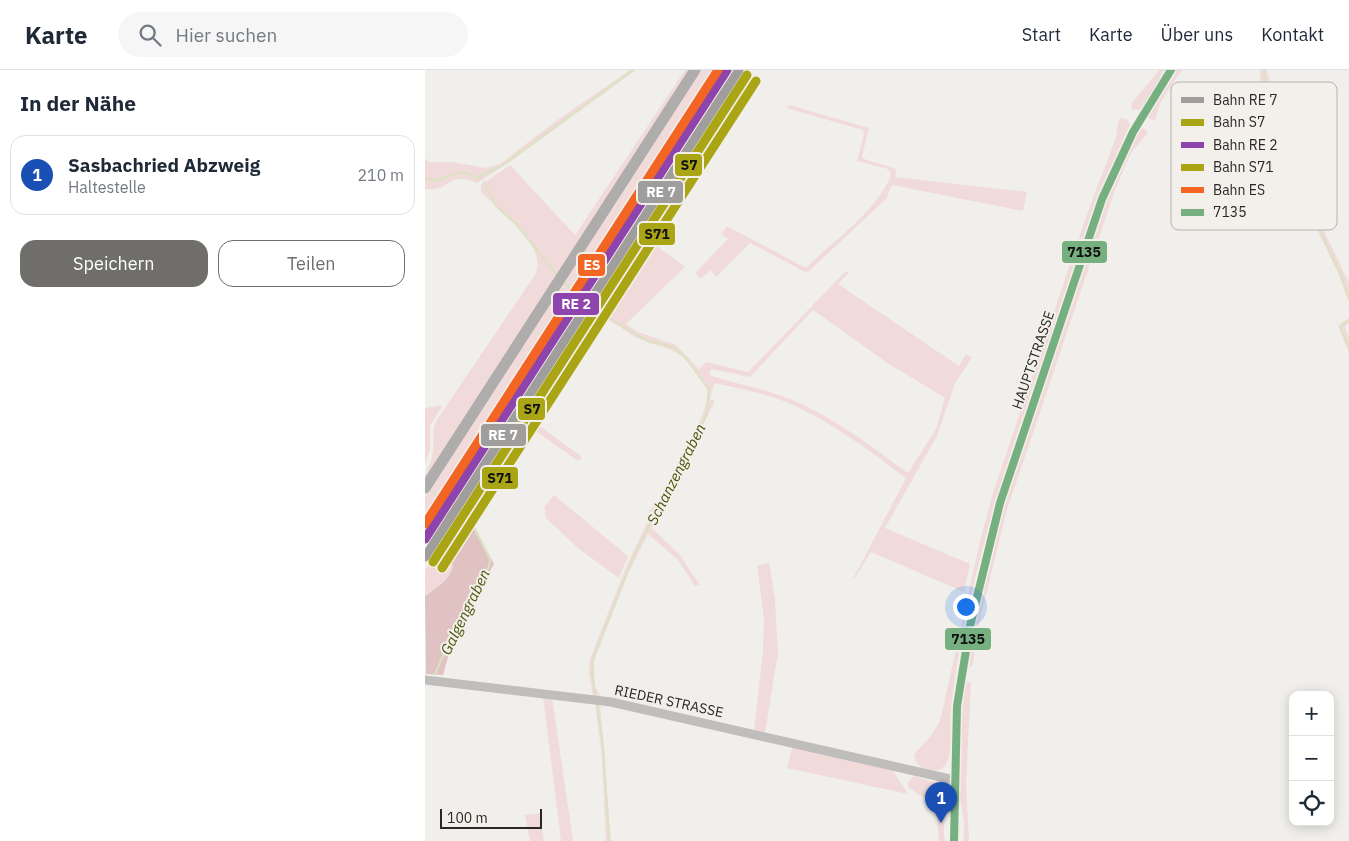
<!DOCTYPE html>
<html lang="de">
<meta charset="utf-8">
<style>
:root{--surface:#fff;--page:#f6f6f7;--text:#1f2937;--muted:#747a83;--line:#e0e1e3;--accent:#6f6e6b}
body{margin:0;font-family:"IBM Plex Sans",sans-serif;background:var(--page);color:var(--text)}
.controls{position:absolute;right:15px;bottom:15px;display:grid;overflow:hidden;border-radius:10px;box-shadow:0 2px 12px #0003}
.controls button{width:45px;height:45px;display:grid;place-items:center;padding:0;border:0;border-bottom:1px solid var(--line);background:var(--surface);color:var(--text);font:25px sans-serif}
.scale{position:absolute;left:15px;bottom:12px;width:102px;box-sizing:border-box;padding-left:5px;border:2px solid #292826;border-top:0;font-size:14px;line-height:18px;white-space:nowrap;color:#292826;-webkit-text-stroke:4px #f3efea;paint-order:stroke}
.you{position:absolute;left:540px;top:536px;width:18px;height:18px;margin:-12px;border:4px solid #fff;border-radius:50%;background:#1a73e8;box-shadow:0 0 0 8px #1a73e833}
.badge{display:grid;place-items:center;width:32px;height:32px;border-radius:50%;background:var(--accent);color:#fff;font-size:16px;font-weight:700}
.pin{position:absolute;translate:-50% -41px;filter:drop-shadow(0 1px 2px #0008)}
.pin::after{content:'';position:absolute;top:26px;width:18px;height:15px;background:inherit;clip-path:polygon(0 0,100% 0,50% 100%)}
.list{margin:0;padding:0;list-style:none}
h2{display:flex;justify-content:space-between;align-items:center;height:65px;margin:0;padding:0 20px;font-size:21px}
h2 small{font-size:16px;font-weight:400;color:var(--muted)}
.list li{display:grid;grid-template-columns:32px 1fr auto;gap:15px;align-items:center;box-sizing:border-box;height:80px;margin:0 10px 10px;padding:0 10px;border:1px solid var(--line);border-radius:15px}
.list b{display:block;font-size:19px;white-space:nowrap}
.list p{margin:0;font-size:16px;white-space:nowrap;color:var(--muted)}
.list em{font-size:16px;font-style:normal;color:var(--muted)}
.actions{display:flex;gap:10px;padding:15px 20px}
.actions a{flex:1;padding:11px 0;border:1px solid var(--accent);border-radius:15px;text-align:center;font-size:18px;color:var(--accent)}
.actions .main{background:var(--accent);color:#fff}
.icon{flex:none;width:28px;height:28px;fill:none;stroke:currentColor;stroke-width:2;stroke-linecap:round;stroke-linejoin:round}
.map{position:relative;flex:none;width:924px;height:771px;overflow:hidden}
header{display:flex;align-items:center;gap:30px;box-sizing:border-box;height:70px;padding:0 25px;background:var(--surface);border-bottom:1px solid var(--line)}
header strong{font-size:24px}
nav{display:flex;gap:28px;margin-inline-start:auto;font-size:18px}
.search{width:350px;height:45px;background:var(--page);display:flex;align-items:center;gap:12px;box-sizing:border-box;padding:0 18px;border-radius:28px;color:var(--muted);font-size:19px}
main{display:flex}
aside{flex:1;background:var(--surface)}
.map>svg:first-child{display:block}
.green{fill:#f0dbda;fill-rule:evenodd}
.forest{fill:#e0c2c2}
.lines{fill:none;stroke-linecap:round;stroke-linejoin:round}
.stream{stroke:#dbe2c0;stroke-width:2}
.tertiary{stroke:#bfbebc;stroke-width:9}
.primary{stroke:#aeadac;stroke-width:11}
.bus-1-casing{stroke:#f3efea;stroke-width:11}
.bus-1{stroke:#76b081;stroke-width:8}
.rail-1-casing{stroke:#f3efea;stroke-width:12}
.rail-2-casing{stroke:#f3efea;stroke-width:12}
.rail-3-casing{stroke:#f3efea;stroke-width:12}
.rail-4-casing{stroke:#f3efea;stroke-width:12}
.rail-5-casing{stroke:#f3efea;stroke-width:12}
.rail-1{stroke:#9f9e9d;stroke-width:9}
.rail-2{stroke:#a9a515;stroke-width:9}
.rail-3{stroke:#8e44ad;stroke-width:9}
.rail-4{stroke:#a9a515;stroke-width:9}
.rail-5{stroke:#f26522;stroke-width:9}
.labels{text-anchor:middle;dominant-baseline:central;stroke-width:4;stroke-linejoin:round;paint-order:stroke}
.street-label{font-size:14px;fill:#292826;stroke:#f3efea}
.water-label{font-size:15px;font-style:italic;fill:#4b560d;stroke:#f3efea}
.key{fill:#f3efea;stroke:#b6b3af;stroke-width:1}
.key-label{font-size:14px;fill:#292826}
.line-badge{stroke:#f3efea;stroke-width:2}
.badge-label{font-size:14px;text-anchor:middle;font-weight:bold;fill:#fff}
.pale-badge-label{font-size:14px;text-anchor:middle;font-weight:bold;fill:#111}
</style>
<header>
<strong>Karte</strong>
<div class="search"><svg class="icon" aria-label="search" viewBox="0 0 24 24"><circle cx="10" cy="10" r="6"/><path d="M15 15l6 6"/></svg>Hier suchen</div>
<nav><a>Start</a><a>Karte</a><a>Über uns</a><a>Kontakt</a></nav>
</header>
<main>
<aside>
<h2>In der Nähe<small></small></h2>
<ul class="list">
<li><span class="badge" style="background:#1a4fb4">1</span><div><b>Sasbachried Abzweig</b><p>Haltestelle</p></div><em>210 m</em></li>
</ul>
<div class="actions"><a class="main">Speichern</a><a>Teilen</a></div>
</aside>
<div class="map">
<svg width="924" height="771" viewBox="0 0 924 771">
<rect width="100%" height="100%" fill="#f1efec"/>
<path class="green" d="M205,0H211L86,91L52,113C22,100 25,123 0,119V89L4,92H26L61,98L75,94L131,51Z
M260,0H265L0,410C0,400 5,396 7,387C10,375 6,363 11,351L110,205C124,176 74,141 56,122V115L85,95L150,165Z
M275,0H288L0,445V427Z
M321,0H327L311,25L316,26L311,45L297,44L220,167L260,197L201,254L213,262L251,275L274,299L281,292L323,302L421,201L424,202L413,214L534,296L541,284L547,288L530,313L512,366L460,458L545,494L539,522L446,482L430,508L429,507L481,408C440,378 401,347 353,329C332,322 311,318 289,313L285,329L290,331L227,458L254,484L275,515L270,516L253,490L223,464L203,504L169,591L170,616L176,628L168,627L164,603L165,589L201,497L224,449V440L233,434C243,413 288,339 282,319C278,308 264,292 256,286C244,276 230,276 217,270C201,264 186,247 169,246L103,347L157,387L153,391L99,353L42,442L38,441ZM388,240L461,292L520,328L511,359L483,403C447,377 413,350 372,332C344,319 313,315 284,305L286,299L325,307Z
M734,0H740L714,40L706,39L707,33Z
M750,0H757L735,33L730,50L722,48V43Z
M835,0H842L846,17L872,50L883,77L880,78L886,134L924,213V233L913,203L882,138L875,80L842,81L838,58Z
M364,35L444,58L437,86L439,89L471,99L470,107L602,122L598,141L467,115L461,129L382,203L325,173L291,207L286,200L276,209L270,203L303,169L296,164L302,156L381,198C409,169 451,143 466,105L463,99L432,91L439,64L438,60L361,38Z
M696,48L702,49L705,55C671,124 649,197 624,270C583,390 541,511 526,638C524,654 528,675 523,690C516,709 490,701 489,684L505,667L515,651L556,467L569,420L661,147L691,67L693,52Z
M715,58L721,59L723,63L706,83L690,120L581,443L553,558L548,594L544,598V581L581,427L682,128L696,93Z
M924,248V253L920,257L924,267V283L913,256Z
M18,335L5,356V380L0,394V338Z
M129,425L203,486L194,508L154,479L121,448L119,437Z
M16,475L15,482L28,496C25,510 11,518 0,526V500Z
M344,492L350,529L353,583L340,663L329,660L338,582L339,549L332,496Z
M540,611L546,613L541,715L544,771H538C541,755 538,745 535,729C533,716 536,619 540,611Z
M118,626L127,627L148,771H136Z
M170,633L175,634L186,771H181L177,688Z
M368,675L467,699L483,724L362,698Z
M489,706L516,715C524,731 516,753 520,771H514L512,748L508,734L483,717V712Z
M115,743L119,771H105L100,745Z"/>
<path class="forest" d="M38,441L42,442L69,494L29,566L18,605L1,604L0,526C11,518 25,510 28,496C21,489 15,487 16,475Z"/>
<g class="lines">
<path class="stream" d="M839,0L840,17L875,60L883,136L915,203L924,228
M0,108L12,111C29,104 36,97 54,109
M52,108L78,95L208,0
M59,112L71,136L91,154L132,205
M139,212L146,219
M167,237L210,264L223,271L248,277L261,288L284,320L281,346L210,483L168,588L167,605L170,625
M924,251L918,253L916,258L924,278
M4,420L43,446L65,489L64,496L29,561L10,604
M172,634L178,674L184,771"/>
<path class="tertiary" d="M0,610L186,632L529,710
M529,771L532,636L545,556L575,433L677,129C696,83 717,40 746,0"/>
<path class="primary" d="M0,418L270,0"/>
<defs>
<path id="bus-1" d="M529,771L532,636L545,556L575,433L677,129L708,62L746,0"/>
</defs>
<use href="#bus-1" class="bus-1-casing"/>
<use href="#bus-1" class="bus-1"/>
<defs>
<path id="rail-1" d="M0,487L314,0"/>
<path id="rail-2" d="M8,492L322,5"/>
<path id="rail-3" d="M0,469L302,0"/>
<path id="rail-4" d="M17,498L331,11"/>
<path id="rail-5" d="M0,454L293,0"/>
</defs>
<use href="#rail-1" class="rail-1-casing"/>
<use href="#rail-2" class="rail-2-casing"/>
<use href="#rail-3" class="rail-3-casing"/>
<use href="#rail-4" class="rail-4-casing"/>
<use href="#rail-5" class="rail-5-casing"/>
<use href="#rail-1" class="rail-1"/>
<use href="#rail-2" class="rail-2"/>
<use href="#rail-3" class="rail-3"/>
<use href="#rail-4" class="rail-4"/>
<use href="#rail-5" class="rail-5"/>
</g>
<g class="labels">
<g class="street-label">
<text transform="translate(608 290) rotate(-71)">HAUPTSTRASSE</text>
<text transform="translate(244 631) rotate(12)">RIEDER STRASSE</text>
</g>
<g class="water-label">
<text transform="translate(251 404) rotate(-63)">Schanzengraben</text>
<text transform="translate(40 542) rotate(-64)">Galgengraben</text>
</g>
</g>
<rect x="746" y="12" width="166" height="148" rx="8" class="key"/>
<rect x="756" y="27" width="23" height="6" fill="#9f9e9d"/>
<rect x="756" y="49" width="23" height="7" fill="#a9a515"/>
<rect x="756" y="72" width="23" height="6" fill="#8e44ad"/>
<rect x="756" y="94" width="23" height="7" fill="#a9a515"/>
<rect x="756" y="117" width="23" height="6" fill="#f26522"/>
<rect x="756" y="139" width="23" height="7" fill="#76b081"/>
<g class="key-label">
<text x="788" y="35">Bahn RE 7</text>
<text x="788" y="57">Bahn S7</text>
<text x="788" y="80">Bahn RE 2</text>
<text x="788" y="102">Bahn S71</text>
<text x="788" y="125">Bahn ES</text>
<text x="788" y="147">7135</text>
</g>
<g class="line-badge">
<rect x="249" y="83" width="29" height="24" rx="5" fill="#a9a515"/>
<rect x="212" y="110" width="47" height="24" rx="5" fill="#9f9e9d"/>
<rect x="213" y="152" width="38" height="24" rx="5" fill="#a9a515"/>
<rect x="636" y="170" width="47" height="24" rx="5" fill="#76b081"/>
<rect x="152" y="183" width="29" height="24" rx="5" fill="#f26522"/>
<rect x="127" y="222" width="48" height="24" rx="5" fill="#8e44ad"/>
<rect x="92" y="327" width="29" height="24" rx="5" fill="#a9a515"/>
<rect x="55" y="353" width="47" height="24" rx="5" fill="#9f9e9d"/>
<rect x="56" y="396" width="38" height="24" rx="5" fill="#a9a515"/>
<rect x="519" y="557" width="48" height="24" rx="5" fill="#76b081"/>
</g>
<g class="badge-label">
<text x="236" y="127">RE 7</text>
<text x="167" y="200">ES</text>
<text x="151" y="239">RE 2</text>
<text x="78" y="370">RE 7</text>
</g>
<g class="pale-badge-label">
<text x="264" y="100">S7</text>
<text x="232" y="169">S71</text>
<text x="659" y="187">7135</text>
<text x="107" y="344">S7</text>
<text x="75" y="413">S71</text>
<text x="543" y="574">7135</text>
</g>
</svg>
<div class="controls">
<button>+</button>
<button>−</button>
<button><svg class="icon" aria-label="locate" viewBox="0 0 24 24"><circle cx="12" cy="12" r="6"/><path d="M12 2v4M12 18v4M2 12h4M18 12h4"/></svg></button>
</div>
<div class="scale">100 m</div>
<div class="you"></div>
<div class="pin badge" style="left:516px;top:753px;background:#1a4fb4">1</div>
</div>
</main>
